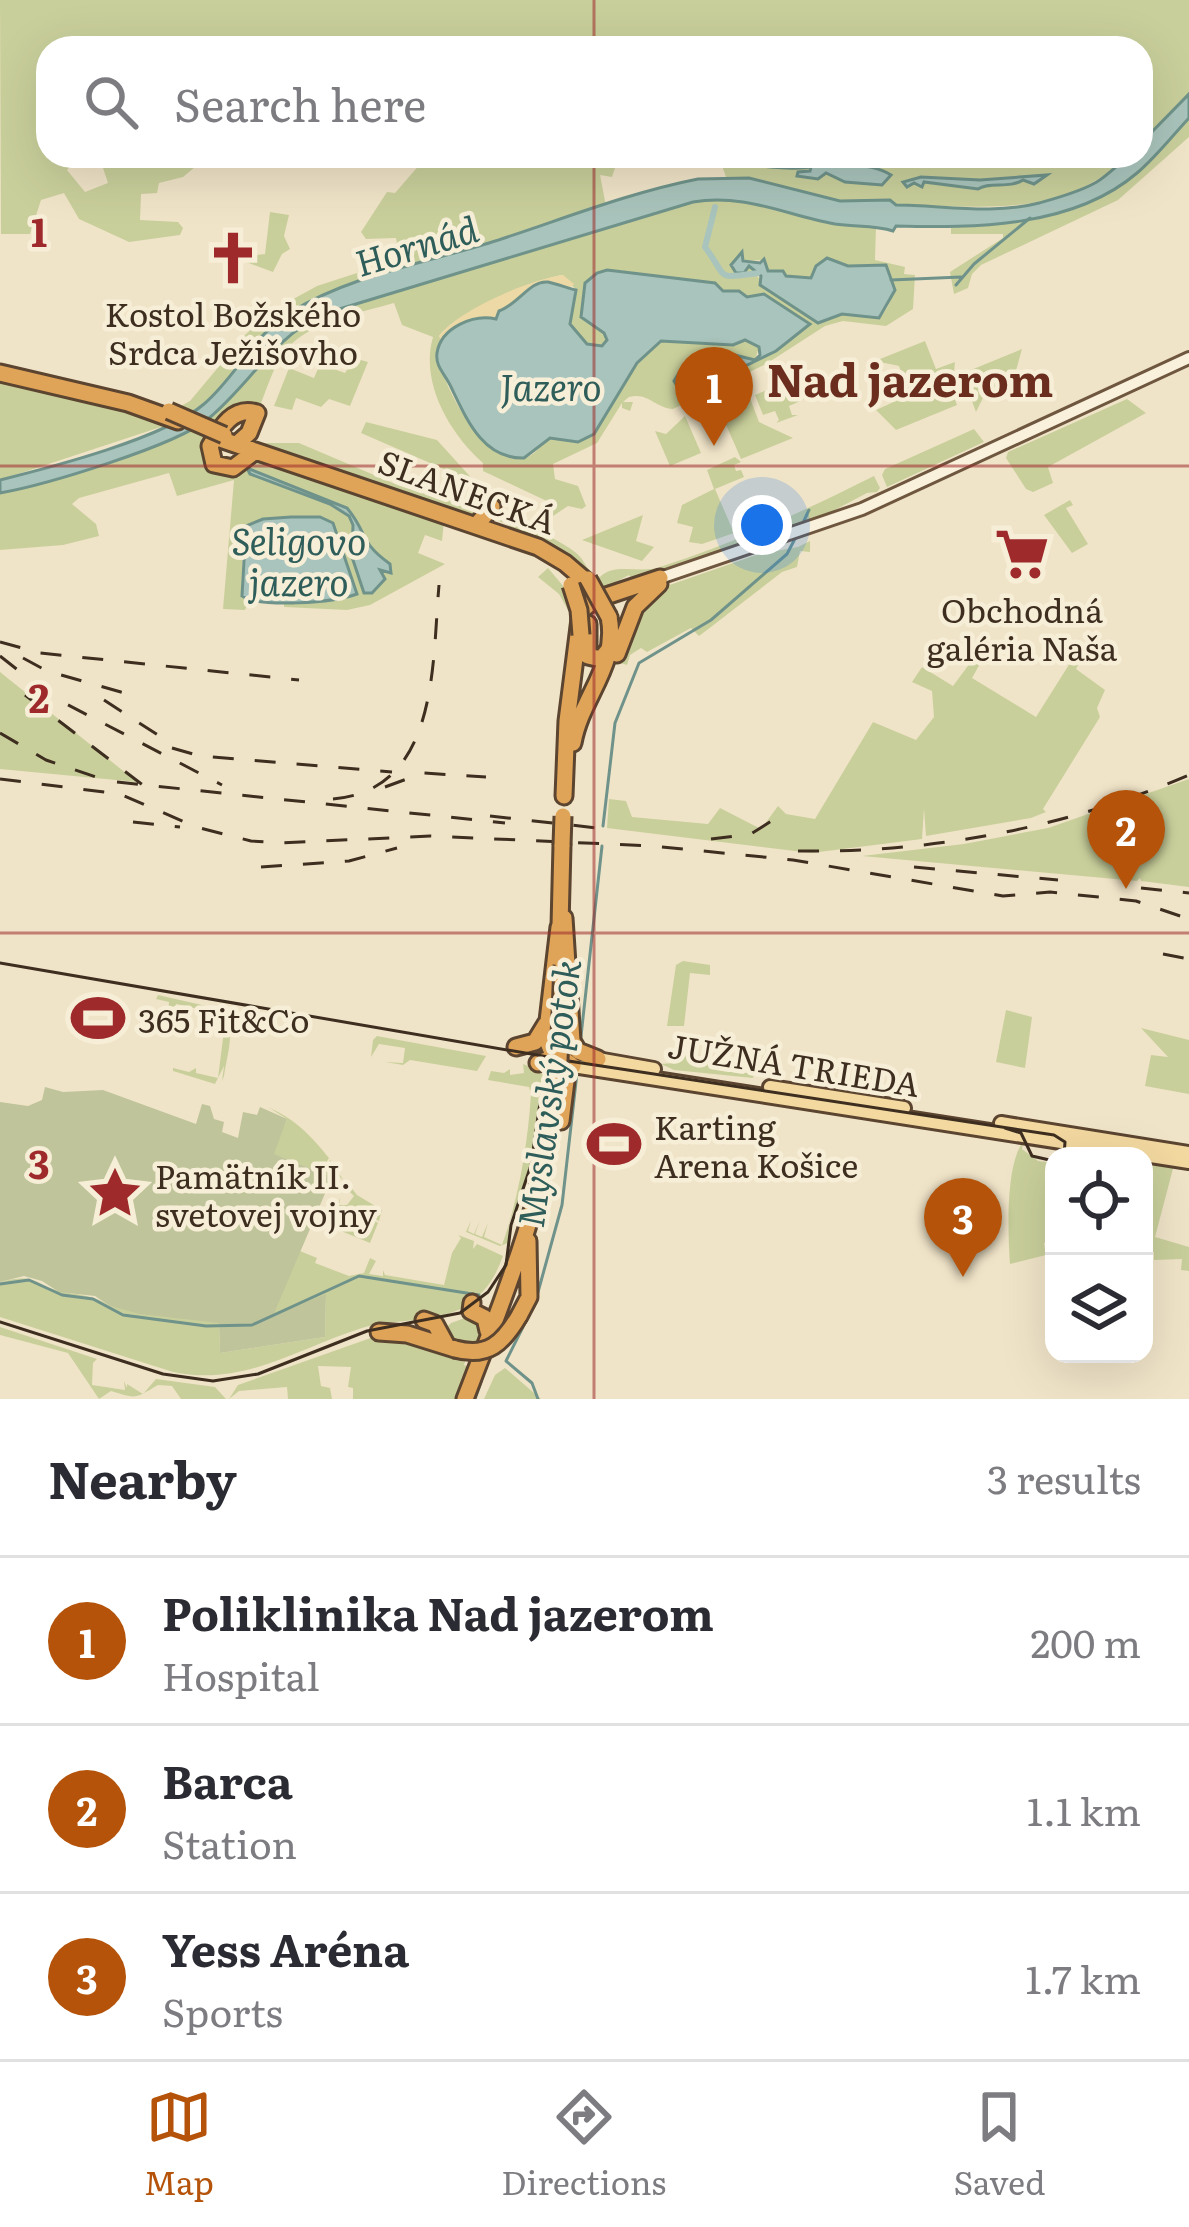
<!DOCTYPE html>
<meta charset="utf-8">
<style>
:root{--surface:#fff;--page:#f2f2f3;--text:#2b2b33;--muted:#7c7c81;--line:#e1e1e2;--accent:#b45309}
body{margin:0;font-family:Literata,serif;background:var(--page);color:var(--text)}
.controls{position:absolute;right:36px;bottom:36px;display:grid;overflow:hidden;border-radius:24px;box-shadow:0 12px 48px #0002}
.controls button{width:108px;height:108px;display:grid;place-items:center;padding:0;border:0;border-bottom:3px solid var(--line);background:var(--surface);color:var(--text);font:60px sans-serif}
.you{position:absolute;left:762px;top:525px;width:42px;height:42px;margin:-30px;border:9px solid #fff;border-radius:50%;background:#1a73e8;box-shadow:0 0 0 18px #1a73e833}
.badge{display:grid;place-items:center;width:78px;height:78px;border-radius:50%;background:var(--accent);color:#fff;font-size:39px;font-weight:700}
.pin{position:absolute;translate:-50% -99px;filter:drop-shadow(0 3px 6px #0008)}
.pin::after{content:'';position:absolute;top:63px;width:42px;height:36px;background:inherit;clip-path:polygon(0 0,100% 0,50% 100%)}
.list{margin:0;padding:0;list-style:none}
h2{display:flex;justify-content:space-between;align-items:center;height:156px;margin:0;padding:0 48px;font-size:51px}
h2 small{font-size:39px;font-weight:400;color:var(--muted)}
.list li{display:grid;grid-template-columns:78px 1fr auto;gap:36px;align-items:center;box-sizing:border-box;height:168px;padding:0 48px;border-top:3px solid var(--line)}
.list b{display:block;font-size:45px;white-space:nowrap}
.list p{margin:0;font-size:39px;white-space:nowrap;color:var(--muted)}
.list em{font-size:39px;font-style:normal;color:var(--muted)}
.icon{flex:none;width:66px;height:66px;fill:none;stroke:currentColor;stroke-width:2;stroke-linecap:round;stroke-linejoin:round}
.map{position:relative;flex:none;width:1189px;height:1399px;overflow:hidden}
.search{position:absolute;background:var(--surface);box-shadow:0 12px 48px #0002;left:36px;right:36px;top:36px;height:132px;display:flex;align-items:center;gap:30px;box-sizing:border-box;padding:0 42px;border-radius:36px;color:var(--muted);font-size:45px}
.sheet{height:660px;background:var(--surface)}
nav{display:flex;justify-content:space-around;align-items:center;box-sizing:border-box;height:168px;border-top:3px solid var(--line);background:var(--surface);font-size:33px;color:var(--muted)}
nav a{display:grid;justify-items:center;gap:6px}
nav .on{color:var(--accent)}
.map>svg:first-child{display:block}
.green{fill:#c9cf9b;fill-rule:evenodd}
.sand{fill:#ecd9a5}
.cemetery{fill:#bfc49a}
.water{fill:#a9c4bc;stroke:#6f938a;stroke-width:3}
.lines{fill:none;stroke-linecap:round;stroke-linejoin:round}
.stream{stroke:#6f938a;stroke-width:3}
.canal{stroke:#a9c4bc;stroke-width:6}
.secondary-casing{stroke:#6f573f;stroke-width:16}
.primary-casing{stroke:#5b4430;stroke-width:18}
.highway-casing{stroke:#5b4430;stroke-width:21}
.secondary{stroke:#faf1dc;stroke-width:10}
.primary{stroke:#f3d9a0;stroke-width:12}
.highway{stroke:#e0a458;stroke-width:15}
.tram{stroke:#3d2e20;stroke-width:3}
.rail{stroke:#3d2e20;stroke-width:3;stroke-dasharray:21 21;stroke-linecap:butt}
.highway-bridge-casing{stroke:#5b4430;stroke-width:21;stroke-linecap:butt}
.highway-bridge{stroke:#e0a458;stroke-width:15}
.grid{fill:none;stroke:#9e2a2b;stroke-width:3;stroke-opacity:0.55}
.labels{text-anchor:middle;dominant-baseline:central;stroke-width:9;stroke-linejoin:round;paint-order:stroke}
.poi-label{font-size:33px;fill:#3d2e20;stroke:#f7eed8;text-anchor:start}
.street-label{font-size:33px;fill:#3d2e20;stroke:#f7eed8}
.water-label{font-size:36px;font-style:italic;fill:#2f5d5a;stroke:#f7eed8}
.district-label{font-size:45px;font-weight:bold;fill:#6b2e1e;stroke:#f7eed8}
.grid-label{font-size:39px;text-anchor:middle;font-weight:bold;fill:#9e2a2b;stroke:#f7eed8;stroke-width:9;stroke-linejoin:round;paint-order:stroke}
</style>
<div class="map">
<svg width="1189" height="1399" viewBox="0 0 1189 1399">
<rect width="100%" height="100%" fill="#f0e4c8"/>
<path class="green" d="M0,0H1189V94L1141,143V48H48V156H79L67,170L85,192L108,183L99,156H208L183,177L159,183L157,193L141,194L140,220L178,222L183,228L180,235L129,242L79,219L64,193L41,200L30,234H1Z
M1189,118V137L1118,200L981,265L972,274L968,288L954,294L950,272L1003,238V234H951V224C1010,225 1090,213 1137,173C1156,157 1172,136 1189,118Z
M427,156H619L612,177L600,175L606,206L315,299C292,312 270,325 253,345C231,370 217,399 187,416L168,405L181,406L190,401L246,334L277,308L317,286L400,259L396,238L366,239L361,232L387,192L395,193Z
M708,156H726L727,162C756,165 781,171 811,167L810,171L799,172C810,182 816,178 827,173L845,182L882,185L891,174L845,160L825,162L816,156H1128C1059,221 980,205 896,205L890,200C836,214 781,179 726,177L720,160Z
M703,200C761,196 817,224 876,227L875,260L905,267L904,274L915,275L913,309L886,326L843,321L825,326L766,364L673,409C655,408 648,392 629,397L623,402H633L630,411L622,408V403L597,443L553,464L555,479L578,486L586,506L582,509L568,506L550,518L553,504L483,471V463C448,432 420,381 433,337L402,325L394,303C360,313 310,321 286,350C272,367 266,393 257,413L221,429L203,422C247,387 271,339 323,314ZM741,252L743,261L764,260L769,272L799,280L811,278L816,266L827,258L848,266L885,265C898,284 894,302 879,318L850,313L823,319L762,282L749,266L740,268L744,270L733,269ZM617,270L715,283L723,291H739L747,297H755L802,329L776,351L683,396L674,381L682,368L723,352L755,360L759,347L745,340L733,345L661,341L637,363L594,434L578,442L550,438C543,443 535,454 528,457C488,474 437,379 438,349L442,342L439,336C457,312 532,279 563,275L576,290L570,323L584,342L602,346L607,339L604,333L581,317L586,283L597,273Z
M270,212L289,215L284,236L290,249L282,254L273,272L243,261L247,256L265,254Z
M925,341L936,369L955,362L952,392L957,405L896,430L876,410L909,395L899,366L875,361Z
M1022,349L1015,374L1027,378L1012,385L1008,398L986,392L976,412L966,385L969,383L966,372Z
M354,358L368,362L350,406L329,399L321,407L296,398L292,410L274,406L289,368L314,378L320,364L345,373Z
M0,375L88,396L170,424L0,480Z
M796,378L805,399L789,406L792,415H798L776,423L779,420L775,411L763,415L755,395Z
M747,390L759,422L793,438L741,459L717,404Z
M1127,399L1146,413L1048,467L1053,483L1033,492L1026,489L1006,458L1008,452Z
M685,416L701,453L670,466L655,431L666,434Z
M366,422L437,440L476,483L361,433Z
M974,429L984,442L887,487L882,475L885,469Z
M189,430L213,440L209,449L237,472L239,478L240,469L250,455L444,521L442,541L425,535L418,553L445,564L370,605L347,610L284,607V602L352,597L320,517L263,519L244,533L241,593L249,601L245,610L223,609L234,480L177,496L169,473L79,498L72,504L96,524L99,536L63,545L0,550V493L151,447Z
M258,443H299L400,486L428,495L442,493L468,499L485,508L478,516Z
M735,457L741,462L734,465L736,471L741,470L744,477L715,489L734,533L702,544L689,542L693,527L677,523L682,505L714,489L707,470Z
M874,476L880,488L877,492L867,493L829,513L632,580L629,575L577,603L563,697L570,609L569,612L559,594L538,577L548,568L564,587H574L557,564L591,576L560,551L491,517L496,512C513,518 562,541 575,552C587,561 584,571 600,577C614,562 640,574 660,567C733,544 806,510 874,476Z
M1070,500L1073,505L1066,508L1088,544L1072,553L1044,515Z
M643,515L636,541L654,547L642,561L582,540Z
M810,541V552L800,551L797,567L782,572L707,630L699,636L691,628L647,652L641,648L630,655L627,665L617,662L609,676L629,625L661,588L759,554L798,547Z
M1082,644L1087,647L1076,669L1105,690L1097,708L1100,717L1043,809L1046,812L1031,818L926,836L924,809L922,839L811,853L607,828L609,799L626,801L632,817L708,824L720,808L761,829L778,806L786,814L815,819L873,722L916,740L934,717L932,691L912,682L922,667L953,686L970,663L981,662L972,678L1036,717Z
M0,672L137,782L0,769Z
M1189,779V887L1141,881L1140,878L1137,881L862,856L964,844L1048,828Z
M683,961L710,965V975L690,973L684,1026H667L676,965Z
M158,995L224,1010L222,1011C237,1027 227,1054 224,1076L222,1081L224,1066L215,1084L173,1071V1068L189,1072L196,1068V1073L218,1078L226,1015L176,1004L173,1021L167,1022L169,1002L156,999Z
M1006,1010L1032,1017L1025,1068L996,1062Z
M1141,1028L1189,1040V1094L1145,1086L1151,1055L1168,1057Z
M377,1036L486,1056L477,1071L410,1060L403,1065L385,1062L403,1063L405,1048L379,1044L371,1057L373,1040Z
M677,1054L726,1062L719,1063L718,1069L754,1074L753,1078L674,1070L661,1064L673,1063Z
M523,1064L540,1071L545,1069L529,1170L509,1224L508,1243L500,1246L466,1232L471,1220L468,1231L474,1234L480,1220L475,1234L482,1237L488,1223L484,1237L502,1245C519,1198 528,1142 531,1094L529,1087L488,1080L491,1071L504,1073L510,1069V1075L524,1073Z
M268,1107C298,1121 311,1136 329,1158L323,1168L325,1169L330,1160L344,1181L335,1172L332,1177L273,1154L287,1119Z
M1023,1142L1022,1149L1038,1161L1054,1163V1242L1044,1243L1046,1255L1010,1264C1008,1233 1005,1166 1023,1142Z
M1144,1157L1175,1161L1155,1237L1189,1247V1271L1181,1270L1182,1259L1154,1260V1252H1144Z
M349,1185L357,1195L382,1210L379,1221L375,1219L379,1211L370,1207L366,1215L378,1223L370,1243L334,1228L345,1221L350,1222L348,1229L360,1226L362,1230L366,1221L352,1210L353,1217L333,1216L340,1198L339,1205H347L354,1196L346,1188Z
M458,1235L474,1241L473,1249L477,1244L503,1256C495,1278 485,1294 464,1307C434,1324 395,1318 362,1328C298,1348 244,1387 173,1372L0,1317V1282C40,1272 33,1286 64,1292C83,1296 94,1295 110,1306L219,1322L220,1353L325,1337L326,1295L264,1334L300,1251L317,1258L315,1263L349,1276L364,1273L370,1258L376,1261L369,1274L383,1276V1270L385,1275L444,1285L452,1253L461,1238Z
M476,1314L487,1323L472,1362L466,1359L464,1365L470,1367L460,1399H353V1388L348,1387L351,1367L318,1366L321,1386L330,1388L332,1399H288L287,1387L239,1391L229,1399L238,1385L382,1334L449,1351L443,1331L451,1323Z
M0,1327L97,1359L93,1363L92,1385L125,1390L124,1381L127,1388V1384L143,1394L156,1379L215,1387L226,1399H181L172,1386L158,1385C134,1399 137,1399 111,1391L99,1399L68,1353L0,1335Z
M505,1368L541,1399H484L495,1375Z"/>
<path class="sand" d="M563,275L574,284C567,292 556,286 547,282L499,311L494,319C474,315 452,324 442,342L439,336C460,309 529,280 563,275Z"/>
<path class="cemetery" d="M45,1087L63,1092L103,1090L196,1124L202,1104L210,1106L214,1119L224,1122L222,1132L238,1138L243,1112L257,1115L260,1107L287,1119L274,1154L332,1177L273,1316L326,1294L325,1337L220,1353L219,1323L140,1314L110,1306L95,1296L59,1292L42,1281L24,1276L0,1282V1102L28,1106L42,1100Z"/>
<path class="water" d="M1189,94V118C1172,136 1156,157 1137,173C1073,228 974,228 896,226L893,231C876,225 855,227 835,224C786,215 743,193 693,202L323,314C272,339 250,384 208,419C175,446 45,485 0,493V480C52,467 165,438 204,404C237,376 253,335 291,312C349,276 424,263 489,243C558,221 627,193 698,179L749,178L840,201L890,200L896,205C941,205 993,215 1039,203C1057,198 1076,193 1093,184C1111,175 1121,156 1141,156V143Z
M726,156L797,160L816,156C832,167 870,161 891,175L882,185L845,182L826,173L818,179L797,176L798,172L810,171L811,167C782,171 755,164 727,162Z
M1047,175L1034,184L1023,180C1009,189 990,181 978,189L924,182L922,187L914,183L907,187L903,182L921,177L980,180Z
M742,252L743,261L760,263L764,259L768,271H783L786,276L811,278L816,266L827,258L848,266L886,265L895,290L879,318L842,314L818,323L760,285L761,276L749,266L744,273H736L731,265Z
M607,270L715,283L723,291H739L747,297L764,294L810,324L776,351L683,396L674,381L682,368L723,352L755,360L760,355L759,347L745,340L733,345L661,341L637,363L594,434L578,442L550,438L524,458C483,459 467,420 451,387C446,375 435,367 437,353C441,327 474,314 496,319L499,311C519,304 530,280 548,282C557,284 568,288 576,290L570,324L587,344L602,346L607,340L604,333L581,317L585,283L597,273Z
M247,468L347,508C368,533 358,541 390,564L391,573L380,570L385,579L372,593H364L352,557L353,525L349,516L330,504L250,474Z
M291,517H320L333,523L357,594C333,603 262,608 242,596L246,526L263,519Z"/>
<g class="lines">
<path class="stream" d="M891,280L961,277
M956,285L974,264L1030,218
M802,525L809,510
M603,826L615,723L639,663L711,620L787,554L798,533
M580,1045L602,846
M0,1284L29,1280L62,1295L93,1299L123,1315L206,1326L252,1325L359,1276L479,1295
M475,1399L481,1382
M538,1399L532,1383L506,1361L535,1303L562,1205L577,1073"/>
<path class="canal" d="M715,207L705,247C729,279 714,279 758,273"/>
<defs>
<path id="secondary" d="M660,578L862,509L1189,358"/>
<path id="primary" d="M592,1058L654,1069
M573,1066L1189,1162
M770,1087L904,1108
M1001,1123L1189,1153"/>
<path id="highway" d="M0,373L128,403L178,421
M220,439L538,547L565,563L586,581
M240,441L249,433L257,413C233,406 221,427 210,446L214,464L233,468L254,452
M479,522L492,507
M588,624V656L601,659L610,648
M617,654L635,607L659,584
M573,743C581,697 619,665 609,617
M564,796L567,721L581,611L594,600L660,578
M564,918L572,1041L578,1051L598,1059
M560,926L562,845
M559,927L546,1038L551,1050L573,1066
M516,1047L535,1042L546,1024
M538,1063L563,1054
M561,1121L566,1081L561,1062
M472,1303L471,1311L485,1318L488,1331
M519,1316L529,1297L528,1241
M424,1320L435,1324L447,1346
M379,1332L407,1334L455,1349
M465,1399C503,1299 549,1192 555,1083"/>
</defs>
<use href="#secondary" class="secondary-casing"/>
<use href="#primary" class="primary-casing"/>
<use href="#highway" class="highway-casing"/>
<use href="#secondary" class="secondary"/>
<use href="#primary" class="primary"/>
<use href="#highway" class="highway"/>
<path class="tram" d="M0,963L566,1060
M1005,1128L1021,1133L1032,1156L1054,1161
M0,1322L163,1374L213,1381L258,1374L367,1331L460,1313L488,1292L506,1265L511,1225L531,1165L543,1082L550,1067L562,1060L1054,1135L1065,1142L1064,1156"/>
<path class="rail" d="M0,642L40,653L299,680
M0,656L51,696L222,785
M23,658L47,671L135,696
M25,695L144,786
M104,700L164,739
M0,733L46,760L96,777
M172,748L200,756L392,772
M0,779L120,794L196,827L251,841L280,843L430,836L653,846L793,860L1003,896L1050,892L1136,901L1189,919
M117,782L505,823
M385,787L423,773L486,777
M333,799C439,790 432,664 439,585
M490,816L615,830
M133,822L180,827
M711,839L751,834L784,813
M798,851C933,853 1065,828 1189,775
M261,867L349,861L397,848
M914,867L1058,880
M1141,888L1189,893
M1163,954L1189,959"/>
<defs>
<path id="highway-bridge" d="M169,411L224,435
M588,579L609,617
M571,585L579,610L581,635
M562,845L563,816
M558,1084L563,965
M455,1349C488,1358 503,1343 519,1316"/>
</defs>
<use href="#highway-bridge" class="highway-bridge-casing"/>
<use href="#highway-bridge" class="highway-bridge"/>
</g>
<path class="grid" d="M594,0V48M594,156V1399M0,466H1189M0,933H1189"/>
<defs>
<symbol id="church-bare" viewBox="-9 -9 18 18"><path d="M-1.2-6h2.4v3.5h3.3v2.4h-3.3V6h-2.4V-.1h-3.3v-2.4h3.3Z" fill="#9e2a2b" stroke="#f7eed8" stroke-width="2.5" paint-order="stroke"/></symbol>
<symbol id="supermarket-bare" viewBox="-9 -9 18 18"><path d="M-6-5.5h2.5l.6 2H6L4.5 2H-2.5L-4.4-4H-6ZM-1.5 3.2a1.3 1.3 0 1 0 .1 0ZM3 3.2a1.3 1.3 0 1 0 .1 0Z" fill="#9e2a2b" stroke="#f7eed8" stroke-width="2.5" paint-order="stroke"/></symbol>
<symbol id="stadium-bare" viewBox="-9 -9 18 18"><path d="M0-5a6.5 5 0 1 0 0 10a6.5 5 0 1 0 0-10ZM-3.5-1.8h7v3.6h-7Z" fill="#9e2a2b" stroke="#f7eed8" stroke-width="2.5" paint-order="stroke"/></symbol>
<symbol id="sight-bare" viewBox="-9 -9 18 18"><path d="M0-6L1.8-2.2L6-1.7L2.9 1.2L3.7 5.4L0 3.3L-3.7 5.4L-2.9 1.2L-6-1.7L-1.8-2.2Z" fill="#9e2a2b" stroke="#f7eed8" stroke-width="2.5" paint-order="stroke"/></symbol>
</defs>
<g fill-rule="evenodd">
<use href="#church-bare" x="195" y="220" width="76" height="76"/>
<use href="#supermarket-bare" x="984" y="516" width="76" height="76"/>
<use href="#stadium-bare" x="60" y="980" width="76" height="76"/>
<use href="#stadium-bare" x="576" y="1106" width="76" height="76"/>
<use href="#sight-bare" x="77" y="1155" width="76" height="76"/>
</g>
<g class="labels">
<g class="poi-label">
<text x="233" y="312" text-anchor="middle">Kostol Božského<tspan x="233" dy="38">Srdca Ježišovho</tspan></text>
<text x="1022" y="608" text-anchor="middle">Obchodná<tspan x="1022" dy="38">galéria Naša</tspan></text>
<text x="138" y="1018">365 Fit&amp;Co</text>
<text x="654" y="1125">Karting<tspan x="654" dy="38">Arena Košice</tspan></text>
<text x="155" y="1174">Pamätník II.<tspan x="155" dy="38">svetovej vojny</tspan></text>
</g>
<g class="street-label">
<text transform="translate(468 490) rotate(20)">SLANECKÁ</text>
<text transform="translate(794 1063) rotate(9)">JUŽNÁ TRIEDA</text>
</g>
<g class="water-label">
<text transform="translate(416 244) rotate(-17)">Hornád</text>
<text x="551" y="385">Jazero</text>
<text x="299" y="539">Seligovo<tspan x="299" dy="41">jazero</tspan></text>
<text transform="translate(547 1093) rotate(-82)">Myslavský potok</text>
</g>
<g class="district-label">
<text x="910" y="377">Nad jazerom</text>
</g>
</g>
<g class="grid-label">
<text x="39" y="247">1</text>
<text x="39" y="713">2</text>
<text x="39" y="1179">3</text>
</g>
</svg>
<div class="controls">
<button><svg class="icon" aria-label="locate" viewBox="0 0 24 24"><circle cx="12" cy="12" r="6"/><path d="M12 2v4M12 18v4M2 12h4M18 12h4"/></svg></button>
<button><svg class="icon" aria-label="layers" viewBox="0 0 24 24"><path d="M12 4l9 5-9 5-9-5zM3 14l9 5 9-5"/></svg></button>
</div>
<div class="you"></div>
<div class="pin badge" style="left:714px;top:446px">1</div>
<div class="pin badge" style="left:1126px;top:889px">2</div>
<div class="pin badge" style="left:963px;top:1277px">3</div>
<div class="search"><svg class="icon" aria-label="search" viewBox="0 0 24 24"><circle cx="10" cy="10" r="6"/><path d="M15 15l6 6"/></svg>Search here</div>
</div>
<section class="sheet">
<h2>Nearby<small>3 results</small></h2>
<ul class="list">
<li><span class="badge">1</span><div><b>Poliklinika Nad jazerom</b><p>Hospital</p></div><em>200 m</em></li>
<li><span class="badge">2</span><div><b>Barca</b><p>Station</p></div><em>1.1 km</em></li>
<li><span class="badge">3</span><div><b>Yess Aréna</b><p>Sports</p></div><em>1.7 km</em></li>
</ul>
</section>
<nav>
<a class="on"><svg class="icon" aria-label="map" viewBox="0 0 24 24"><path d="M3 6l6-2 6 2 6-2v14l-6 2-6-2-6 2zM9 4v14M15 6v14"/></svg>Map</a>
<a><svg class="icon" aria-label="directions" viewBox="0 0 24 24"><path d="M12 3l9 9-9 9-9-9zM9 14v-3h6M13 9l2 2-2 2"/></svg>Directions</a>
<a><svg class="icon" aria-label="saved" viewBox="0 0 24 24"><path d="M7 4h10v16l-5-4-5 4z"/></svg>Saved</a>
</nav>
